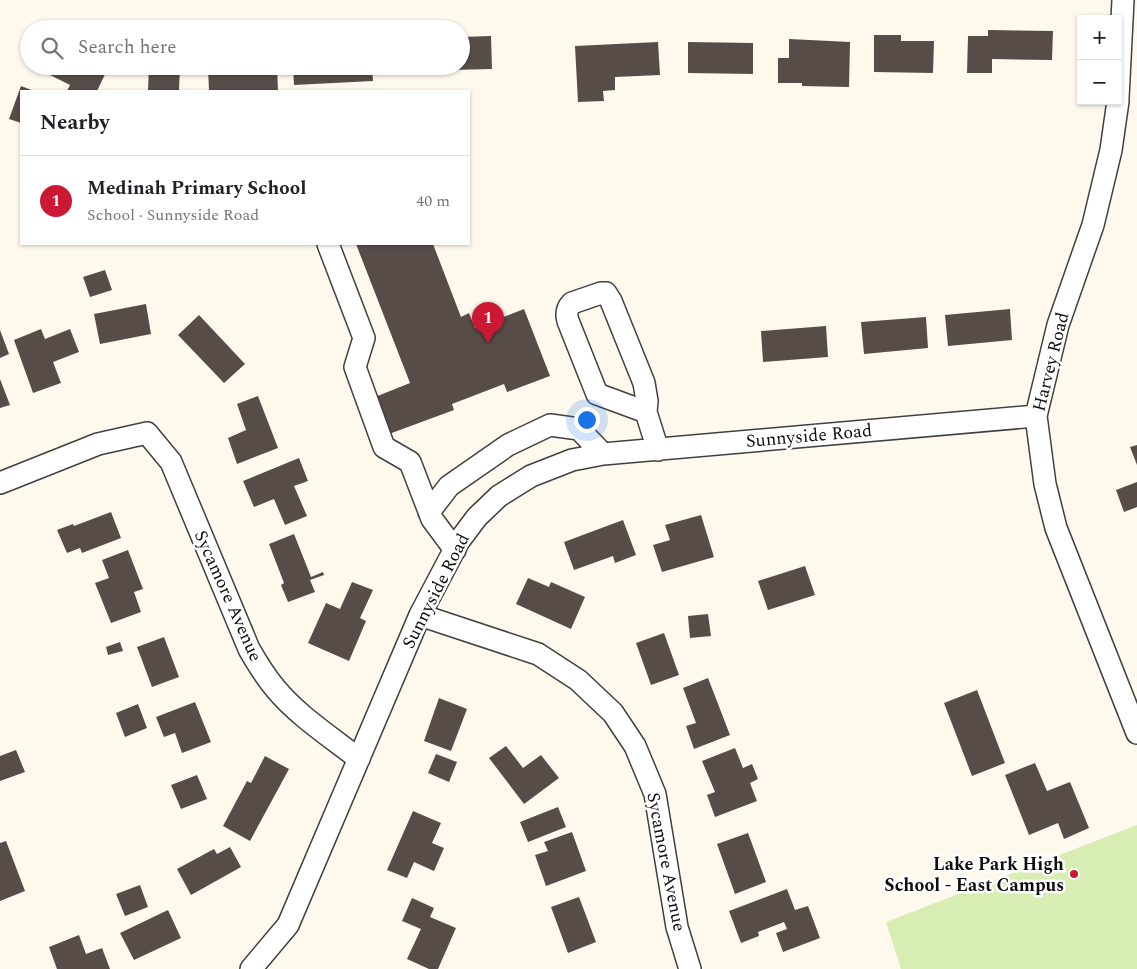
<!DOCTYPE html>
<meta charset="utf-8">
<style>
:root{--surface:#fff;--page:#f2f2f2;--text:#202124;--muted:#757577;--line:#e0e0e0;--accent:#ca1835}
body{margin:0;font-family:Spectral,serif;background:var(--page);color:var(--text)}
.controls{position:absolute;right:15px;top:15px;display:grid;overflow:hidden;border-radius:0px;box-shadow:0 1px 4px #0004}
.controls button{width:45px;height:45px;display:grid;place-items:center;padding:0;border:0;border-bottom:1px solid var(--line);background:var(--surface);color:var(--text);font:25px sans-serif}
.you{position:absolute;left:586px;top:419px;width:18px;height:18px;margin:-12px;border:4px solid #fff;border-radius:50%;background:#1a73e8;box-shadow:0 0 0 8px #1a73e833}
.badge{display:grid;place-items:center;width:32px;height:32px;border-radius:50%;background:var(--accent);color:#fff;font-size:16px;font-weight:700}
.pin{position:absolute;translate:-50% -41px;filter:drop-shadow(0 1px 2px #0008)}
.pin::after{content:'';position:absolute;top:26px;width:18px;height:15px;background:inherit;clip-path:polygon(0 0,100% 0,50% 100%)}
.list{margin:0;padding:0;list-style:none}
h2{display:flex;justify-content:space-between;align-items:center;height:65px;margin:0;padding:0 20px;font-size:21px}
h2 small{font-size:16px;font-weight:400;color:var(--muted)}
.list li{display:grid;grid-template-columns:32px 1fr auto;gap:15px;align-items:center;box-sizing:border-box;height:90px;padding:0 20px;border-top:1px solid var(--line)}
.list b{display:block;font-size:19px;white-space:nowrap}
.list p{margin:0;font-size:16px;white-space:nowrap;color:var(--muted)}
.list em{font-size:16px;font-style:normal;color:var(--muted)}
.icon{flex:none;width:28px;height:28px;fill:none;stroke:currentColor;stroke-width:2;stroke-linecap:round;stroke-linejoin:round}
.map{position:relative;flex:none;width:1137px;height:969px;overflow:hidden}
.search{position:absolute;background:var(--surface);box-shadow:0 1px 4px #0004;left:20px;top:20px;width:450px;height:55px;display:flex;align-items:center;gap:12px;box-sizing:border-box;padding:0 18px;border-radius:28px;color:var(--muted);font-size:19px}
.panel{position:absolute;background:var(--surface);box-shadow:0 1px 4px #0004;left:20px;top:90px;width:450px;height:155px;border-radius:0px}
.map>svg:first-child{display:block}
.green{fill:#d8edb3}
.building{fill:#574c48}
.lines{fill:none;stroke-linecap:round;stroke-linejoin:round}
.minor-casing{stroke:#404040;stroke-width:24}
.minor{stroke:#fff;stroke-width:21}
.poi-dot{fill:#ca1835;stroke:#fff;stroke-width:2}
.labels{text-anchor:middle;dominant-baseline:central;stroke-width:5;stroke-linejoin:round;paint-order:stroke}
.street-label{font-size:18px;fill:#0d0d0d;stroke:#fff}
.poi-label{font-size:18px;font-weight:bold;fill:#0d0d0d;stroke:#fff;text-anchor:end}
</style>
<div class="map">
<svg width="1137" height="969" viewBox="0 0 1137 969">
<rect width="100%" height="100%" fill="#fff9ed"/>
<path class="green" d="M1137,825V969H901L886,922Z"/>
<path class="building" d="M988,30L1053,31L1052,60L992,59V73H967L968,36H988Z
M874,35H901V41H934L933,73L874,72Z
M491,36L492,69L409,71V66H461V37Z
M789,39L850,42L849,87L802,86V83H778V58H789Z
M658,42L660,75L615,77V90L603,91L604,101L578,102L575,46Z
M688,42L753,43V74L688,73Z
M54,66H109L97,91H67L70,85L50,75Z
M149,66H180L179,90H148Z
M208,66L277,67L278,91H209Z
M293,66H372L373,81L294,85Z
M21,86L34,91H21V123L9,119Z
M356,244H433L461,317L469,313L475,328L524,309L550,376L507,392L504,384L452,404L454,410L389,434L375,397L410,383Z
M105,270L112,290L90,297L83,277Z
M146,304L151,334L100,344L94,314Z
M1010,309L1012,340L948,346L945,315Z
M199,315L245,364L224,383L178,335Z
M926,317L928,348L864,354L861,322Z
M826,326L828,357L763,362L761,331Z
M41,329L45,339L70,329L79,352L53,362L61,383L33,393L14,340Z
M0,330L9,354L0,358Z
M0,379L10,405L0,408Z
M258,396L278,448L237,464L228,438L246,430L237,404Z
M1137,445V465L1130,447Z
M299,458L308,481L294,486L307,516L285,525L274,499L254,507L243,481Z
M1137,482V507L1124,512L1116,490Z
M111,512L121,538L82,553L80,548L67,553L57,530L73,524L74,526Z
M701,515L714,557L662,572L653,545L670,540L665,525Z
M623,520L636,555L615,563L613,556L574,570L564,542Z
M294,534L311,577L323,572L324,575L310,580L315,592L288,602L281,585L284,583L269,544Z
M128,550L143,589L134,592L141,612L111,623L95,583L109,578L102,560Z
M805,566L815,595L768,610L758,581Z
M528,578L549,587L551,582L585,597L571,629L516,604Z
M352,582L373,590L360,618L366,621L349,661L308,643L326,603L340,609Z
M708,614L711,636L690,638L688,616Z
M664,633L679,675L651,685L636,643Z
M164,637L179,677L152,687L137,647Z
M120,642L123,651L108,655L106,647Z
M708,678L730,735L694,749L686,726L696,723L683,688Z
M977,690L1005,763L972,776L944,703Z
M439,698L467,709L451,751L424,741Z
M195,702L211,742L182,753L175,733L164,737L156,717Z
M138,704L147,728L125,737L116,713Z
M506,746L523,768L541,755L559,778L524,804L489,758Z
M735,748L743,768L752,764L758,779L750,783L757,801L715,817L707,795L715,792L702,761Z
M16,750L25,772L0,781V756Z
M436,754L457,762L449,782L428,773Z
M265,756L289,769L250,841L223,826L247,781L251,783Z
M1035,763L1047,791L1070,782L1089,828L1064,839L1058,823L1029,835L1005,775Z
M197,775L207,799L181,809L171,785Z
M558,807L566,827L528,842L520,822Z
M413,811L441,823L432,843L444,848L434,871L414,862L407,878L387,870Z
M572,832L586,871L546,886L535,855L548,851L544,842Z
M748,833L766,882L735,894L717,844Z
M6,841L25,891L0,901V843Z
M230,847L241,867L191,895L177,869L214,849L217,854Z
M140,885L148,907L125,916L116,894Z
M787,889L795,910L808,906L820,938L783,952L776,933L787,929L784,922L758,932L759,936L741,943L729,911Z
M579,897L596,942L568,953L551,907Z
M412,898L434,908L430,917L456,928L438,969H429L407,959L421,929L402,921Z
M168,910L181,938L134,960L120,933Z
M79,935L86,954L102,948L110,969H57L49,947Z"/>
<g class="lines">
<defs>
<path id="minor" d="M1118,98L1123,0
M1118,101L1111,150L1093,225L1058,325L1036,416L1045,484L1056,528L1137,733
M328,244L364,338L355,367L384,447L410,462L432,519L455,550
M646,412L597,394L568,321C566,314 566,309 572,303L601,293H606L611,301L644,383L647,401L646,412L658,450
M0,483L98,444L147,433L171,462L249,649C257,663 265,676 275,688C298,716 331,737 359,759
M429,512L449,486L508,445L550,425L579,429L603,454
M420,615L538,654L578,680L613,713L635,746L655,794L677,927L690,969
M251,969L288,925L420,615L459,541L477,517L499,496L531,476L572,460L603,454L1036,416"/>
</defs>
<use href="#minor" class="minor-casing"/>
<use href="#minor" class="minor"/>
</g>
<circle class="poi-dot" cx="1074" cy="874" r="5"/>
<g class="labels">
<g class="street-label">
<text transform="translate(1051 362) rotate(-76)">Harvey Road</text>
<text transform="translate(809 436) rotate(-5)">Sunnyside Road</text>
<text transform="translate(436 591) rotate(-63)">Sunnyside Road</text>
<text transform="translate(228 596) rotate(66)">Sycamore Avenue</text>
<text transform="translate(666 862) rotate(79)">Sycamore Avenue</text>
</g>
<g class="poi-label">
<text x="1064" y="864">Lake Park High<tspan x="1064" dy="21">School - East Campus</tspan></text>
</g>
</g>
</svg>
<div class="controls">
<button>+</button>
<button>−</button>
</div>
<div class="you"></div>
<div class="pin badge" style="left:488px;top:343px">1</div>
<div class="search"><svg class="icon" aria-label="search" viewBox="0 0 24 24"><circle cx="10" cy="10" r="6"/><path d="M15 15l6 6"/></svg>Search here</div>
<section class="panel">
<h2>Nearby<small></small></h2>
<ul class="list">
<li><span class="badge">1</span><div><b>Medinah Primary School</b><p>School · Sunnyside Road</p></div><em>40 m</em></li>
</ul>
</section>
</div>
